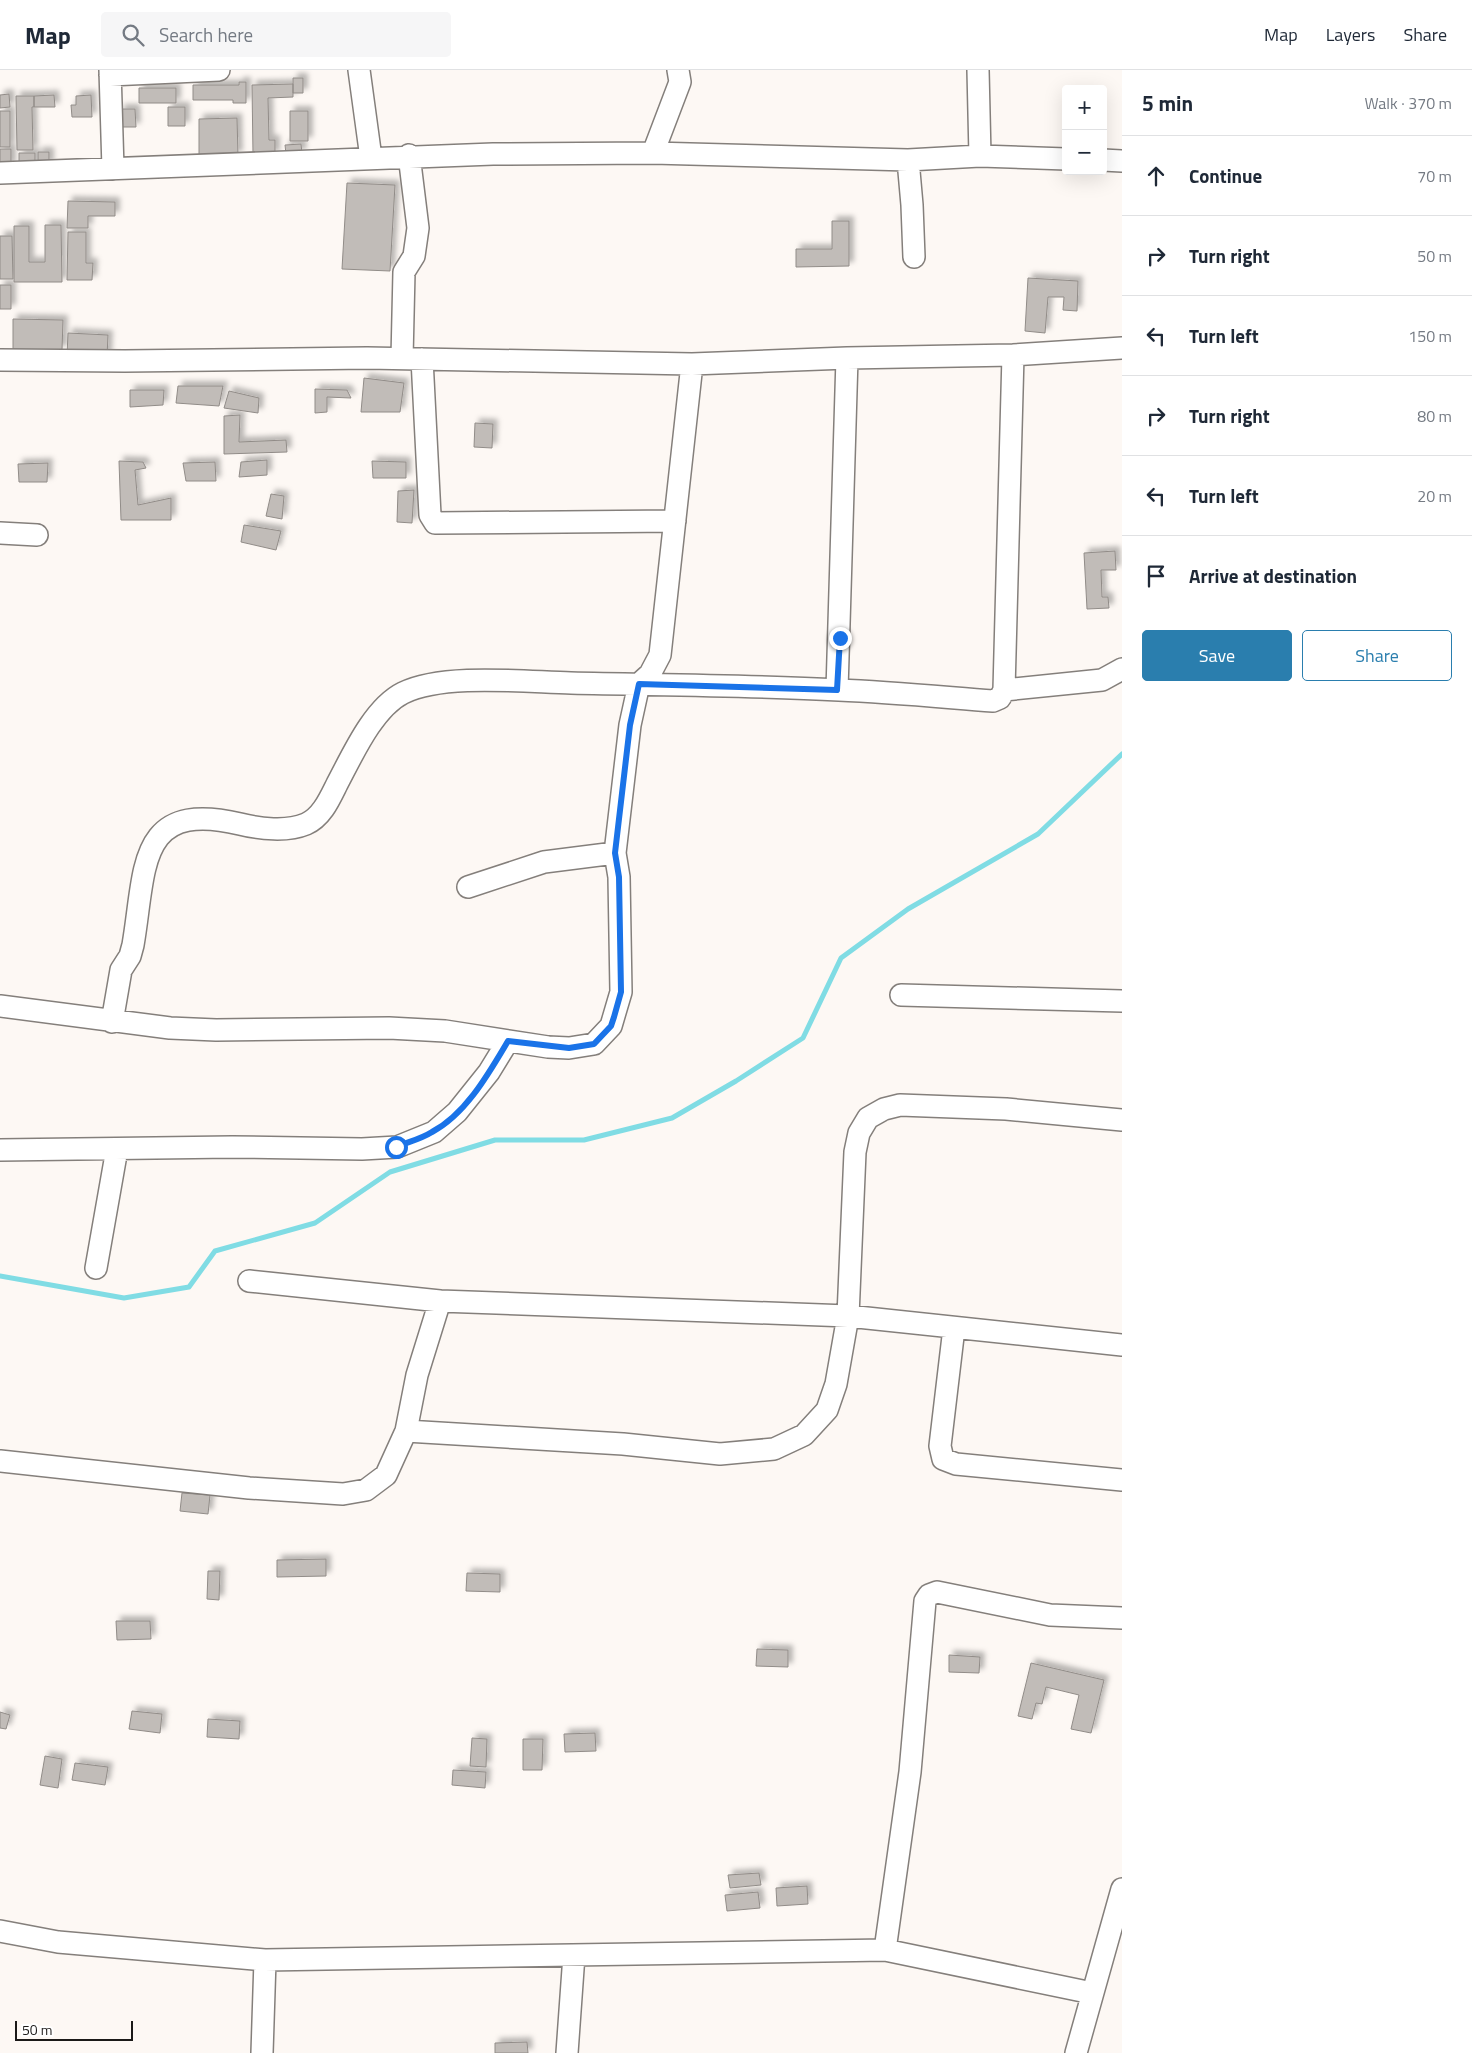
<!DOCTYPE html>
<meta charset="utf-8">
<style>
:root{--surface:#fff;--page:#f6f6f7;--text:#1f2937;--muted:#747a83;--line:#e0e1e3;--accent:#2a7eae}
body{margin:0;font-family:"Titillium Web",sans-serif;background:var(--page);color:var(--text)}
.controls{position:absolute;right:15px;top:15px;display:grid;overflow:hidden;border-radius:5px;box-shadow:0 5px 20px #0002}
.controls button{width:45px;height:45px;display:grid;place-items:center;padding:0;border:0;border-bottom:1px solid var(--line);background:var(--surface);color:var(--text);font:25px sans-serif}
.scale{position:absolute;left:15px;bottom:12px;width:118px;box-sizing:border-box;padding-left:5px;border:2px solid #1b1918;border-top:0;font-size:14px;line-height:18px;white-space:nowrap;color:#1b1918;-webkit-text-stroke:4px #fff;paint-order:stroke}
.stop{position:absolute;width:15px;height:15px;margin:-11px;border:4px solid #1a73e8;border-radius:50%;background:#fff}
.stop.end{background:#1a73e8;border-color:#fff;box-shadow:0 1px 5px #0008}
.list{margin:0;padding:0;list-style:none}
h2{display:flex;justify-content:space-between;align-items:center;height:65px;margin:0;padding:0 20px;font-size:21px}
h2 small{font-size:16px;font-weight:400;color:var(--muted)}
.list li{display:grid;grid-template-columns:32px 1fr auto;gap:15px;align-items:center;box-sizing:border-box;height:80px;padding:0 20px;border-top:1px solid var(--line)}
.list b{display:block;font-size:19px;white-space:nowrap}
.list em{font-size:16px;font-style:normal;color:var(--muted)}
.actions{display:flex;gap:10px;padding:15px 20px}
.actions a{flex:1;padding:11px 0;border:1px solid var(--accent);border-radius:5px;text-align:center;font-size:18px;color:var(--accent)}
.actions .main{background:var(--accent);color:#fff}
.icon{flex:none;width:28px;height:28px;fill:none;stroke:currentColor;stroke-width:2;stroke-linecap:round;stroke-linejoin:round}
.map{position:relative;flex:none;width:1122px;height:1983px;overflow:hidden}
header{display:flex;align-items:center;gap:30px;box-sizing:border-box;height:70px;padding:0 25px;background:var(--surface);border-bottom:1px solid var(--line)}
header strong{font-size:24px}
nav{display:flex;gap:28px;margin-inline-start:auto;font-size:18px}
.search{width:350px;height:45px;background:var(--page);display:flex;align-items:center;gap:12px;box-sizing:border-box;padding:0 18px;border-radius:5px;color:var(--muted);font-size:19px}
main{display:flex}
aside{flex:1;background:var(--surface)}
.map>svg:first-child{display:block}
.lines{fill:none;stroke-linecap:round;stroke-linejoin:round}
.stream{stroke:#80dce4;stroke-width:5}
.building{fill:#c1bcb8;stroke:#918c88;filter:url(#shadow)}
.minor-casing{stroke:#847f7b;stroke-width:24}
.minor{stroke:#fff;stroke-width:21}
.route{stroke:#1a73e8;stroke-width:6}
</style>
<header>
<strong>Map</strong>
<div class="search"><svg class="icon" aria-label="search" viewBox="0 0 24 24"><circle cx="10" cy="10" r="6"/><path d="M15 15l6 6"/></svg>Search here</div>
<nav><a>Map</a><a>Layers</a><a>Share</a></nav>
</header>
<main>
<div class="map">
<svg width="1122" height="1983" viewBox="0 0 1122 1983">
<defs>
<filter id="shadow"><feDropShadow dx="4.5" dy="-4.5" stdDeviation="2.5" flood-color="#0004"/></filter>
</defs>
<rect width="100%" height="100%" fill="#fdf8f4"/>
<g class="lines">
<path class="stream" d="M0,1206L124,1228L189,1217L215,1181L315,1153L390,1102L495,1070H584L672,1048L736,1011L803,968L841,888L908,839L1038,764L1122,684"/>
</g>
<path class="building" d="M293,8H303V23H293Z
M239,12H246V33H233V30H193V15H239Z
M293,14V27L268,28L269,70H275V85H253L252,15Z
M139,18H176V33H139Z
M9,24L10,37L0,38V25Z
M54,25L55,37H34V26Z
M91,25L92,47H72L71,35H76V26Z
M16,26H34V37H32L33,80H17Z
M168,37H185V56H168Z
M120,39H135L136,57H120Z
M0,41H10V77H0Z
M290,41H308V71H290Z
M237,48L238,85L199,86V49Z
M301,74L302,83L286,84L285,75Z
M0,79H11V97H0Z
M38,82H49V96H38Z
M19,83H35V97H19Z
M347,113L395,115L390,201L342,199Z
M68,131L115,132V146H88V158H67Z
M832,151H849V196L796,197V179H832Z
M45,155H61L62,212H14V156H29V192H45Z
M68,162H86V193H93L92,210H67Z
M0,166H12L13,209H0Z
M1028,208L1078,211L1077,241L1063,240L1064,227H1048L1045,263L1025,261Z
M0,215H11V239H0Z
M13,249L63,250L62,280L13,279Z
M68,263L108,265L107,287L67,286Z
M364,308L404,313L400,342H361Z
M178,316H223L219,336L176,333Z
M315,319L347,320L351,328L327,327V342L315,343Z
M130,320H164L163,335L130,337Z
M229,321L259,328L258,343L224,338Z
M240,345L239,372L286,370L287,382L224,384V346Z
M475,353L493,354L492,378L474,377Z
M267,390V405L239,407L241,392Z
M119,391L143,392L146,398L135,400L138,435L171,428V450H121Z
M372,391L406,392V408H373Z
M215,392L216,411H186L183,393Z
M48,393L47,412H19L18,394Z
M414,420L412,453L397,452L398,421Z
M271,424L284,426L282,449L266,446Z
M244,455L281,461L276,480L241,472Z
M1115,481L1116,500H1101L1102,527H1108L1109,538L1087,539L1084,483Z
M182,1423L210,1425L208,1444L180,1441Z
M326,1489V1506L277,1507V1490Z
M208,1501H220L219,1530L207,1529Z
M467,1503L500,1504V1522L466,1521Z
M116,1551H150L151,1569L117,1570Z
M757,1579L788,1580V1597L756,1596Z
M949,1585L980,1587L979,1603L949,1602Z
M1031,1593L1104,1610L1091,1663L1071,1659L1079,1625L1046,1617L1042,1634L1036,1633L1032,1649L1018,1646Z
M132,1641L162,1644L160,1663L129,1659Z
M0,1642L10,1645L6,1659L0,1658Z
M208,1649L240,1651L239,1669L207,1667Z
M595,1663L596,1681L565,1682L564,1664Z
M472,1668L487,1669L486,1697L470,1696Z
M523,1669H543L542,1700H523Z
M45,1686L62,1689L58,1718L40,1715Z
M75,1693L108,1697L105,1715L72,1710Z
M453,1700L486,1702L485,1718L452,1715Z
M759,1803L761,1815L730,1818L728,1805Z
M807,1816L808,1834L777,1836L776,1818Z
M758,1822L760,1838L727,1841L725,1825Z
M527,1972L528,1983H495V1973Z"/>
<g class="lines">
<defs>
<path id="minor" d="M110,0L113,99
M359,0L371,88
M978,0L980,86
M110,5L219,0
M653,83L680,12L678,0
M908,90L912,135L914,187
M1103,90L1122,91
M0,103L493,84L653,83L908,90L980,86L1066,89
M402,288L404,202L414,186L418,158L409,85
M422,289L430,445L435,453L675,451
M0,290L125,291L367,288L692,294L847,288L1013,285L1122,278
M0,463L37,465
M837,620L847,288
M1004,620L1102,610L1122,599
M468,817L544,792L615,783L630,655L639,614L650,604L660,585L692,294
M901,925L1122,931
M0,936L170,958L216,960L389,958L445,961L548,977L569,978L594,974L611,956L621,922L619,807L615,783
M112,952L121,900L130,886L133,875C146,800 136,729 240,754C260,759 287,762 306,754C322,747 330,728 337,714C352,686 373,638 403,623C443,603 525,612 571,613C660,615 750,615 839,620C890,622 941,627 993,631L1000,628L1004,620L1013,285
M0,1080L232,1077L362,1079L397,1077L434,1062L457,1042L489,1002L508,971
M96,1198L117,1079
M249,1211L440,1231
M954,1258L940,1376L943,1389L956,1394L1122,1410
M406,1361L623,1374L720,1384L774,1379L804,1365L827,1340L836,1314L848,1246L855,1082L859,1063L868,1048L884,1039L900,1035L1006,1039L1122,1050
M0,1391L249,1418L343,1424L366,1420L386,1405L406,1361L417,1305L440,1231L848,1246L1122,1275
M0,1861L58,1872L265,1890L885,1880L1092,1923
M885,1880L910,1702L925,1531L929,1525L937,1522L1050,1545L1122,1548
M262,1983L265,1890
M567,1983L574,1885
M1076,1983L1122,1819"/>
</defs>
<use href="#minor" class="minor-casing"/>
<use href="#minor" class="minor"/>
</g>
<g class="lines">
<path class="route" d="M396,1077C408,1072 421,1069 432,1062C466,1044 489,1003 508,971L569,978L594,974L611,956L614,947L621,922L619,807L615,783L630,655L639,614L837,620L840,568"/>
</g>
</svg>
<div class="controls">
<button>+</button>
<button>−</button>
</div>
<div class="scale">50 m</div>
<div class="stop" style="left:396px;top:1077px"></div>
<div class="stop end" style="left:840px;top:568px"></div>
</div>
<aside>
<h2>5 min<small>Walk · 370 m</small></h2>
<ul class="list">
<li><svg class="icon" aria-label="ahead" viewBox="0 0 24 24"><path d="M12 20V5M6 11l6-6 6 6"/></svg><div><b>Continue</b></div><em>70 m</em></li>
<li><svg class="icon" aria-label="right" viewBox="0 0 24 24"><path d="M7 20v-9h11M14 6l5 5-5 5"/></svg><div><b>Turn right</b></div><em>50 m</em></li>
<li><svg class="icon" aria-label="left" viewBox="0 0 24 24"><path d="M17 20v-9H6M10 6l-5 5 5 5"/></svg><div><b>Turn left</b></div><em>150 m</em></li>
<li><svg class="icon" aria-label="right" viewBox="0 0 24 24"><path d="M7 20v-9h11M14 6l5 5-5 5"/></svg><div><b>Turn right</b></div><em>80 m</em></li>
<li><svg class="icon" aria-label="left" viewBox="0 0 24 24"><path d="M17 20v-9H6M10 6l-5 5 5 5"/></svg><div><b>Turn left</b></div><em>20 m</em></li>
<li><svg class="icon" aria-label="arrive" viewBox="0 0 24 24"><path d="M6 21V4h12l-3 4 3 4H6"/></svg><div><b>Arrive at destination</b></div></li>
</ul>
<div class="actions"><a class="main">Save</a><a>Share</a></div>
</aside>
</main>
